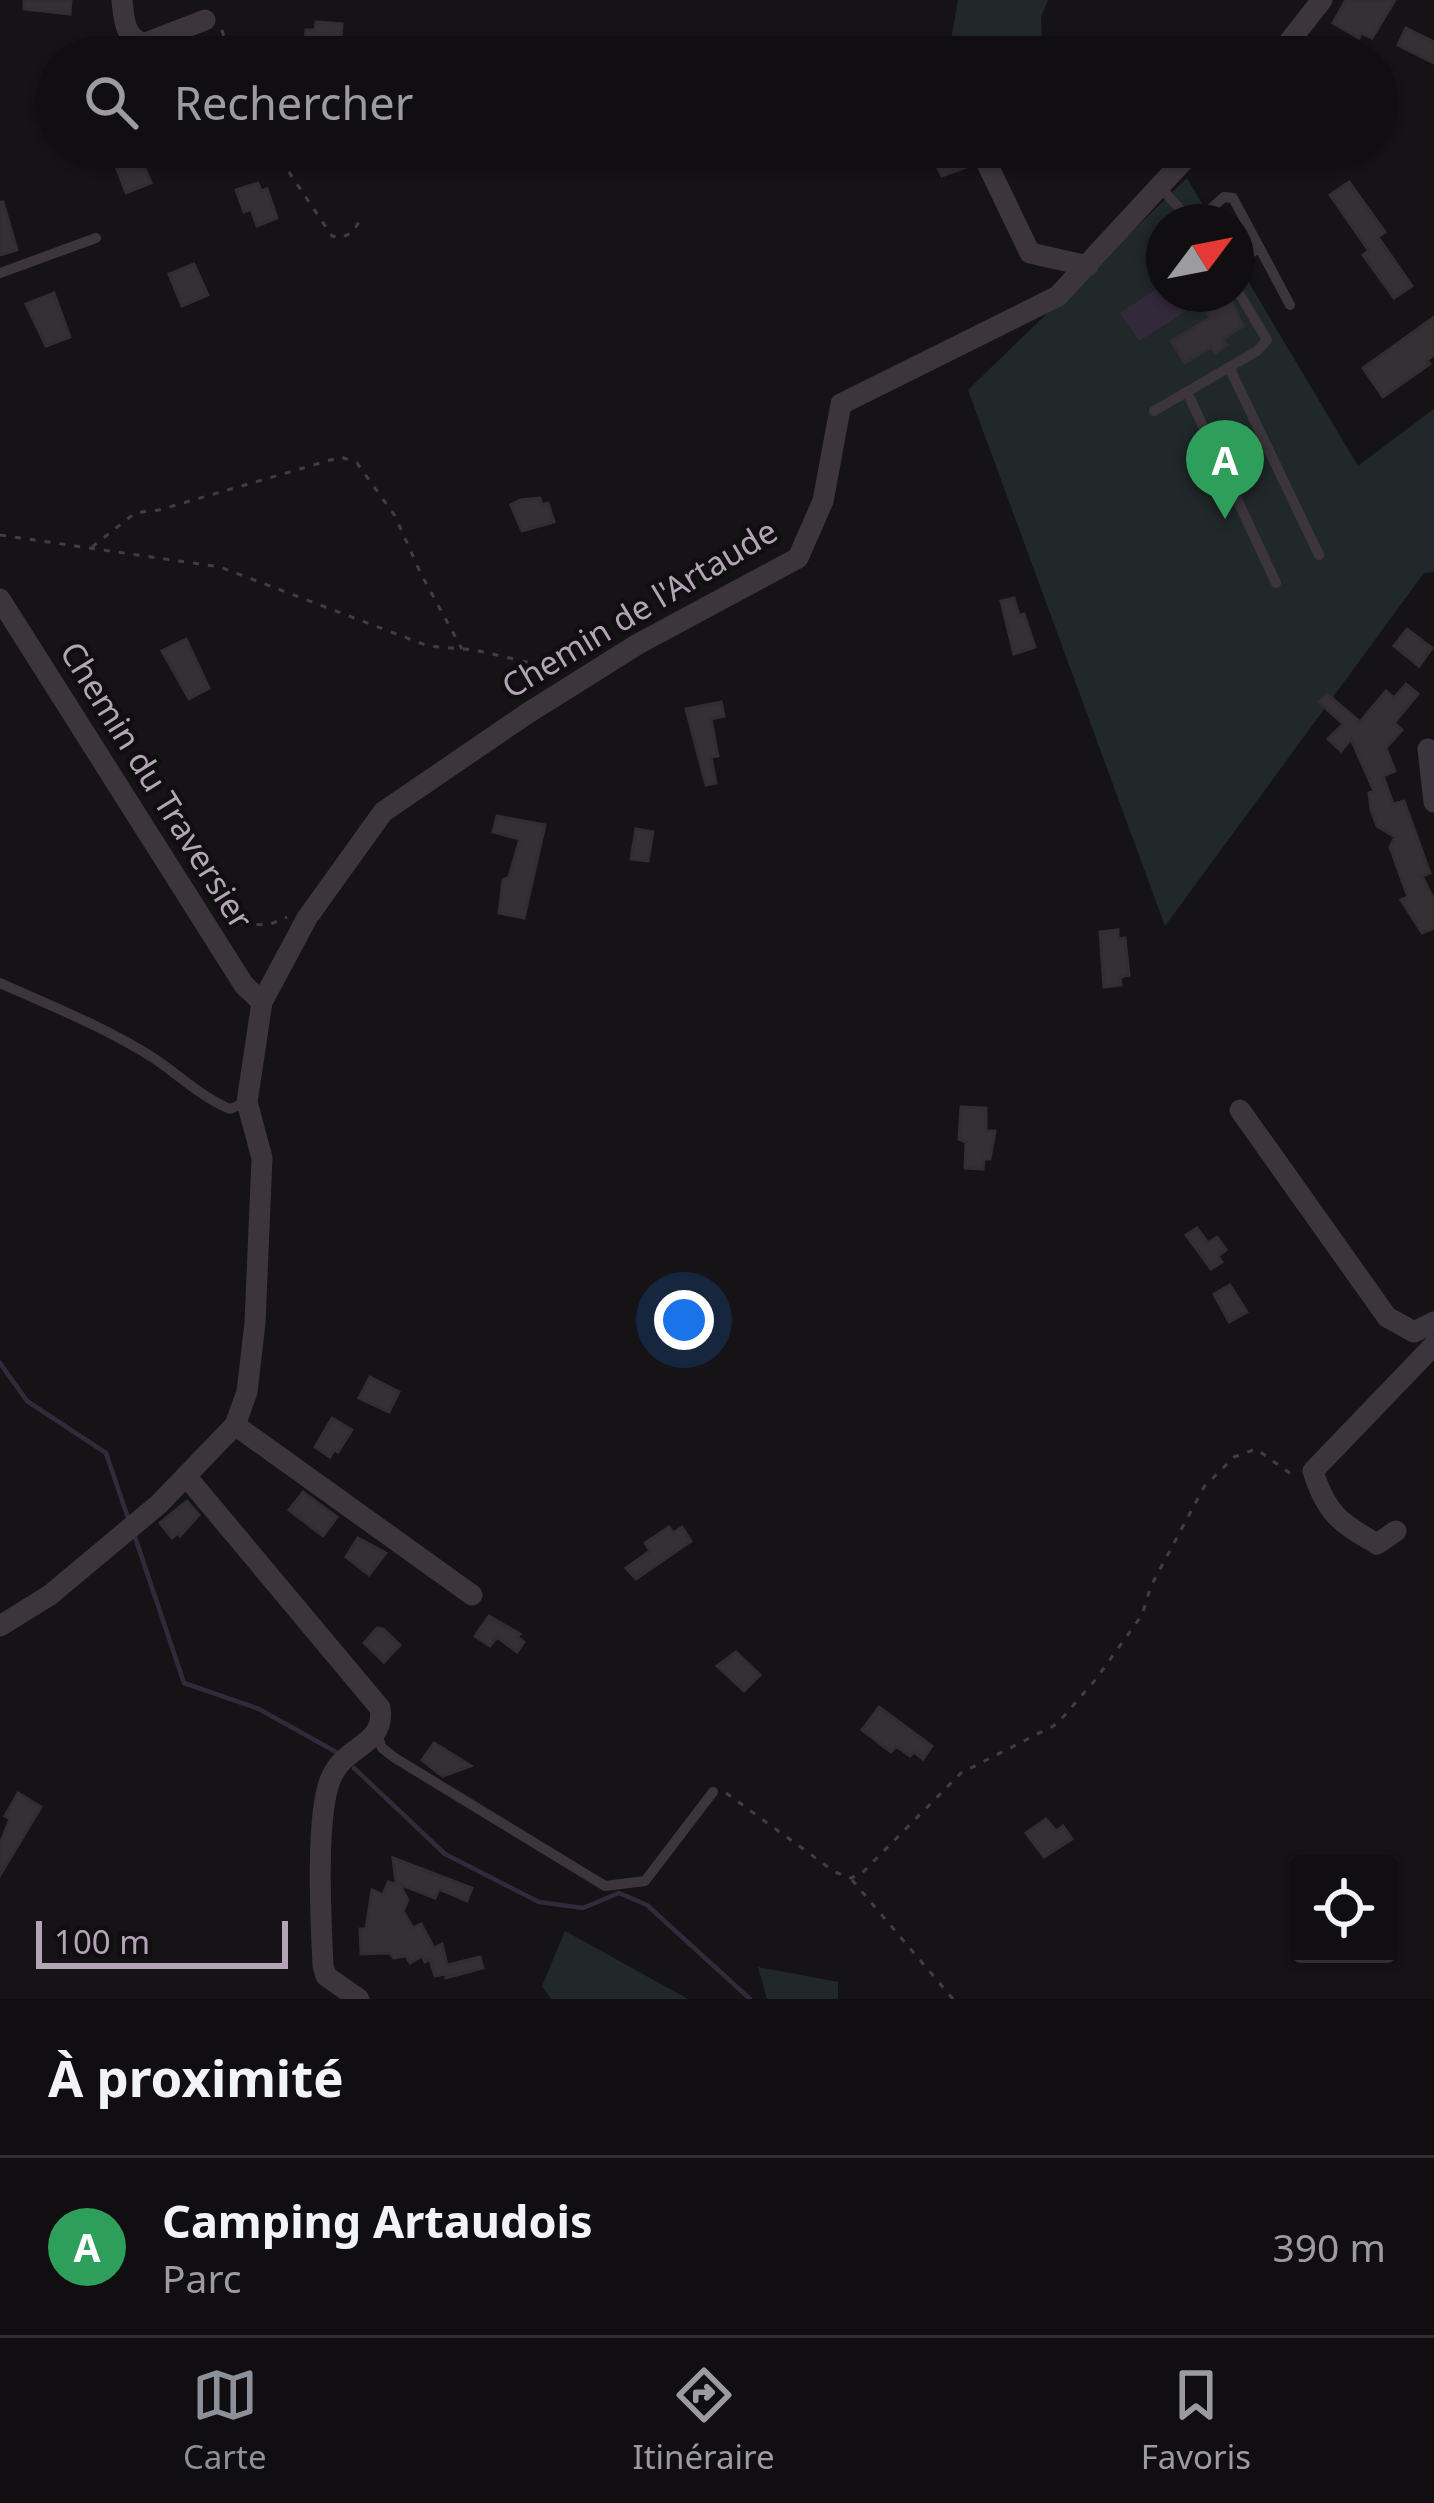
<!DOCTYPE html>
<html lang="fr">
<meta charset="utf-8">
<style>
:root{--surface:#100e10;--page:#191719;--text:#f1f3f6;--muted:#9c9c9f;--line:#302e30;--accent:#8c9099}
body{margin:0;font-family:"Noto Sans",sans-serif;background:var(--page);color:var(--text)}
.controls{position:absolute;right:36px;bottom:36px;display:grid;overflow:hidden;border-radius:12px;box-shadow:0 3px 9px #0004}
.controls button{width:108px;height:108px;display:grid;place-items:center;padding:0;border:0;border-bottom:3px solid var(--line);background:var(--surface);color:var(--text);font:60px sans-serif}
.compass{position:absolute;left:1146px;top:204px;width:108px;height:108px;border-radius:50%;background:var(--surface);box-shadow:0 3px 9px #0004;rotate:58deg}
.scale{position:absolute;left:36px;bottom:30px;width:252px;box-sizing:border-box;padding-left:12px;border:6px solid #b3a4b6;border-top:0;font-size:33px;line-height:42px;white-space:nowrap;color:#b3a4b6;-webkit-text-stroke:9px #100e10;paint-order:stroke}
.you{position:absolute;left:684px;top:1320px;width:42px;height:42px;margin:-30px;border:9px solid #fff;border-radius:50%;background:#1a73e8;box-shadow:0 0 0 18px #1a73e833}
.badge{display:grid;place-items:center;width:78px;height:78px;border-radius:50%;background:var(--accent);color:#fff;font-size:39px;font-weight:700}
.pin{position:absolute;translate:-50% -99px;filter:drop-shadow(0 3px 6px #0008)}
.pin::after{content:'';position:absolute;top:63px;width:42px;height:36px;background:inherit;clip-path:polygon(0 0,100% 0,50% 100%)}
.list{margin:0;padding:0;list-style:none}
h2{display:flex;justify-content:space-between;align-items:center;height:156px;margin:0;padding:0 48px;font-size:51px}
h2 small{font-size:39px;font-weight:400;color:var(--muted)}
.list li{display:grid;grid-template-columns:78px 1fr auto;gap:36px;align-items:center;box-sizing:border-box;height:180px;padding:0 48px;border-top:3px solid var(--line)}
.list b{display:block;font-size:45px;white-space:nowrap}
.list p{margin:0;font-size:39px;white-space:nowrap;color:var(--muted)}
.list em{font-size:39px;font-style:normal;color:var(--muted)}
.icon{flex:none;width:66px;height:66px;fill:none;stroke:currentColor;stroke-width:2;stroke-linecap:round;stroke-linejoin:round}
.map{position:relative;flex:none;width:1434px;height:1999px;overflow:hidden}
.search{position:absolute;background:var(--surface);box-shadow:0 3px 9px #0004;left:36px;right:36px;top:36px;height:132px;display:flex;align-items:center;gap:30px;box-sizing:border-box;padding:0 42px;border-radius:66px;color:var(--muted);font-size:45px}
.sheet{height:336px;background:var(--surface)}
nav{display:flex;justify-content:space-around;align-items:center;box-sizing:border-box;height:168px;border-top:3px solid var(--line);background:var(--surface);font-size:33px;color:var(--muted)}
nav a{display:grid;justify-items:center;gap:6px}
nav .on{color:var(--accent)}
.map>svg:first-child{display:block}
.green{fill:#21282a}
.water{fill:#32293a}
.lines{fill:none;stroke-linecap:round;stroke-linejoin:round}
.stream{stroke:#32293a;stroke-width:4.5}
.building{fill:#343034;stroke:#312d31;stroke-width:3}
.path{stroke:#423c43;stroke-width:3;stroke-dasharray:6 9;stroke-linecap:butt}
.service{stroke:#3c363c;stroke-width:10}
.minor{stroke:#3c363c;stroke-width:21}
.labels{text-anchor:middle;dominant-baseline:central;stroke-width:9;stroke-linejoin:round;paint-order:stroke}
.street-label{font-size:33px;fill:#b3a4b6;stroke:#100e10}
</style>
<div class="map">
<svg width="1434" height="1999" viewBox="0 0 1434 1999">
<rect width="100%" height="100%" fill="#151315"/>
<path class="green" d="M958,0H1048L1041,17L1043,57H948Z
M1187,178L1213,222H1164V294H1236V261L1358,466L1434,409V572L1424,573L1165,926L968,390Z
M565,1931L688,1999H551L542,1986Z
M758,1967L838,1982V1999H767Z"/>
<path class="water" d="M1164,284V294H1182L1191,308L1139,341L1120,313Z"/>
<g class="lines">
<path class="stream" d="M0,1363L27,1401L106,1453L128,1518
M134,1534L184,1683L259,1709L336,1752
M354,1768L445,1854L539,1902L583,1908L619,1893L647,1905L750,1999"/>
</g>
<path class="building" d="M24,0H71L70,14L24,9Z
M1346,0H1395L1372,38L1361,33L1359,38L1333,23Z
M316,22L342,24L340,57H304L306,30H315Z
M1406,28L1434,42V63L1398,45Z
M944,147H962L969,166L942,176L931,155Z
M150,149L154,161L144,166L151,183L126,193L115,163Z
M1349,182L1385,232L1378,237L1412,286L1394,298L1363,255L1369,251L1330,195Z
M258,183L261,191L267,189L277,218L257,226L251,209L244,212L236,190Z
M0,202H3L17,250L0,255Z
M194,264L208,295L182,306L169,274Z
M54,293L70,337L46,346L26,304Z
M1197,294L1230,298L1243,326L1223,339L1227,345L1215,353L1211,347L1185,363L1171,341L1210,318Z
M1434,317V355L1427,360L1430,364L1383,397L1363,368Z
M540,498L542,505L548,503L554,522L522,531L511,505L520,500Z
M1014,598L1019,616L1024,614L1035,647L1014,654L1001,601Z
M1407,629L1432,648L1419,666L1394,646Z
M186,639L209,688L189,699L162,651Z
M1406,684L1418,694L1394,723L1402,730L1386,748L1395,771L1383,776L1393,804L1404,801L1430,873L1422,876L1434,900V928L1422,933L1401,900L1408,897L1390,847L1395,837L1377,826L1371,810L1369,793L1374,791L1351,739L1341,751L1328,739L1343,724L1319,702L1327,694L1360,722L1386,691L1394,698Z
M721,702L724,716L711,719L718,756L711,757L716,783L706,785L686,709Z
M497,816L545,825L524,918L499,913L503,880L509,877L520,839L493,832Z
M636,829L653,832L648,861L631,859Z
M1118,930V939L1125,938L1129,975L1120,977L1121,985L1104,987L1100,932Z
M961,1107L986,1108V1131H995L990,1159H984L983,1169L965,1168L966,1142L959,1139Z
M1197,1228L1208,1243L1217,1237L1226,1250L1218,1256L1222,1262L1211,1269L1186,1235Z
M1230,1285L1247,1312L1229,1322L1214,1294Z
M370,1377L399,1392L389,1412L359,1398Z
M332,1418L352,1430L338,1452L334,1450L330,1457L315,1447Z
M303,1492L337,1517L323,1536L289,1510Z
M187,1501L199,1515L180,1536L178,1533L172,1538L160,1523Z
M669,1527L673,1533L682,1527L691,1541L636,1579L626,1568L650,1551L645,1543Z
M358,1538L386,1553L369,1575L346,1557Z
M489,1616L520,1634L517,1637L524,1642L517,1652L497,1637L490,1646L475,1636Z
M377,1628L383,1629L400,1645L384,1662L364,1643Z
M736,1652L760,1675L744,1691L717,1666Z
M879,1707L932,1746L923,1759L914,1752L910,1756L896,1746L891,1752L862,1730Z
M434,1743L471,1766L443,1776L437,1772L422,1760Z
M18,1793L41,1807L0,1875V1844L10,1819L5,1816Z
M1046,1819L1056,1831L1063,1826L1072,1839L1044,1857L1026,1833Z
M393,1858L472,1888L467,1901L439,1889L435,1898L396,1883Z
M388,1882L401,1887L408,1900L403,1911L413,1928L421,1924L434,1948L442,1944L447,1965L480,1957L483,1968L446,1978L445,1974L435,1976L430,1959L425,1962L422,1956L410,1963L406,1956L394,1958L389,1953L361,1954L360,1929H366L372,1890L383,1895Z"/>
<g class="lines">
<path class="path" d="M222,30L230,57
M272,147L332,236L341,238L353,232L360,220
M0,535L220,567L428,646L475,650L557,669L574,660
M92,547L135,513L159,510L341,457L357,463L395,516L421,574L462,649
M210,893L239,924L268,925L287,917
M726,1793L835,1872L851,1878L861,1874L961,1773L1057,1724L1096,1679L1142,1615L1151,1586L1204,1487L1234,1457L1256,1449L1294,1476
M852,1880L953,1999"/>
<path class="service" d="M1160,187L1192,222
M1196,222L1224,197L1233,198L1290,305
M1236,262L1259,248
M0,273L96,238
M1229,367L1319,555
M1187,392L1276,583
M1154,411L1257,351L1267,340L1236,288
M0,983C52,1006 104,1027 152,1057C178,1074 201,1097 230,1109L247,1102
M377,1735L382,1748L395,1758L605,1886L645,1881L713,1792"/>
<path class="minor" d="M122,0C124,19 124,36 143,44L205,20
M1277,57L1322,0
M979,147L1030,253L1088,266
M0,599L244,985L262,1002
M1428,749L1434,802
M1240,1110L1387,1317L1414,1332L1434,1322
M235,1425L472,1595
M186,1476L380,1708C386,1746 345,1744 331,1778C315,1815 321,1922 323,1965L326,1976L359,1999
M1396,1531L1377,1544C1340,1523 1326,1513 1313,1471L1434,1345
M0,1626L50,1595L159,1504L235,1425L247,1392L255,1323L262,1158L247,1102L262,1002L307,918L383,812L528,713L638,644L798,558L823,501L841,404L1058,296L1196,147"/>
</g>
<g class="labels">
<g class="street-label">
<text transform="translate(639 608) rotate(-31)">Chemin de l'Artaude</text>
<text transform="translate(157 785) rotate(58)">Chemin du Traversier</text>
</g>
</g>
</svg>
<div class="controls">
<button><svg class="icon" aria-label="locate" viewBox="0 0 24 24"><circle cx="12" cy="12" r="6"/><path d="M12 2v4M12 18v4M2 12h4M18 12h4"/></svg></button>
</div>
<svg class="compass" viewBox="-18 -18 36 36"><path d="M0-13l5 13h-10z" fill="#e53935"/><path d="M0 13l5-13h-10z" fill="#9c9c9f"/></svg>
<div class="scale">100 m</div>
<div class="you"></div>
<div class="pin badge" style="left:1225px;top:519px;background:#2e9e5b">A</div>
<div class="search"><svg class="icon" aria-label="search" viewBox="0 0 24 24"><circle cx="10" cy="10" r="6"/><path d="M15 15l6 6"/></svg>Rechercher</div>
</div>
<section class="sheet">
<h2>À proximité<small></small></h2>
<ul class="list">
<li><span class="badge" style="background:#2e9e5b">A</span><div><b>Camping Artaudois</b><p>Parc</p></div><em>390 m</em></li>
</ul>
</section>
<nav>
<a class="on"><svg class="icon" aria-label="map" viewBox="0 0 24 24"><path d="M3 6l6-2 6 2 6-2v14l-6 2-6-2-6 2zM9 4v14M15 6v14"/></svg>Carte</a>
<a><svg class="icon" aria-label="directions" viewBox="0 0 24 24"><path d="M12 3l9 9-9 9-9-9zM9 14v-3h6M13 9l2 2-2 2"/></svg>Itinéraire</a>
<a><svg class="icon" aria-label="saved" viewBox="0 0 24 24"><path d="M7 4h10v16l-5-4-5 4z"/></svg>Favoris</a>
</nav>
